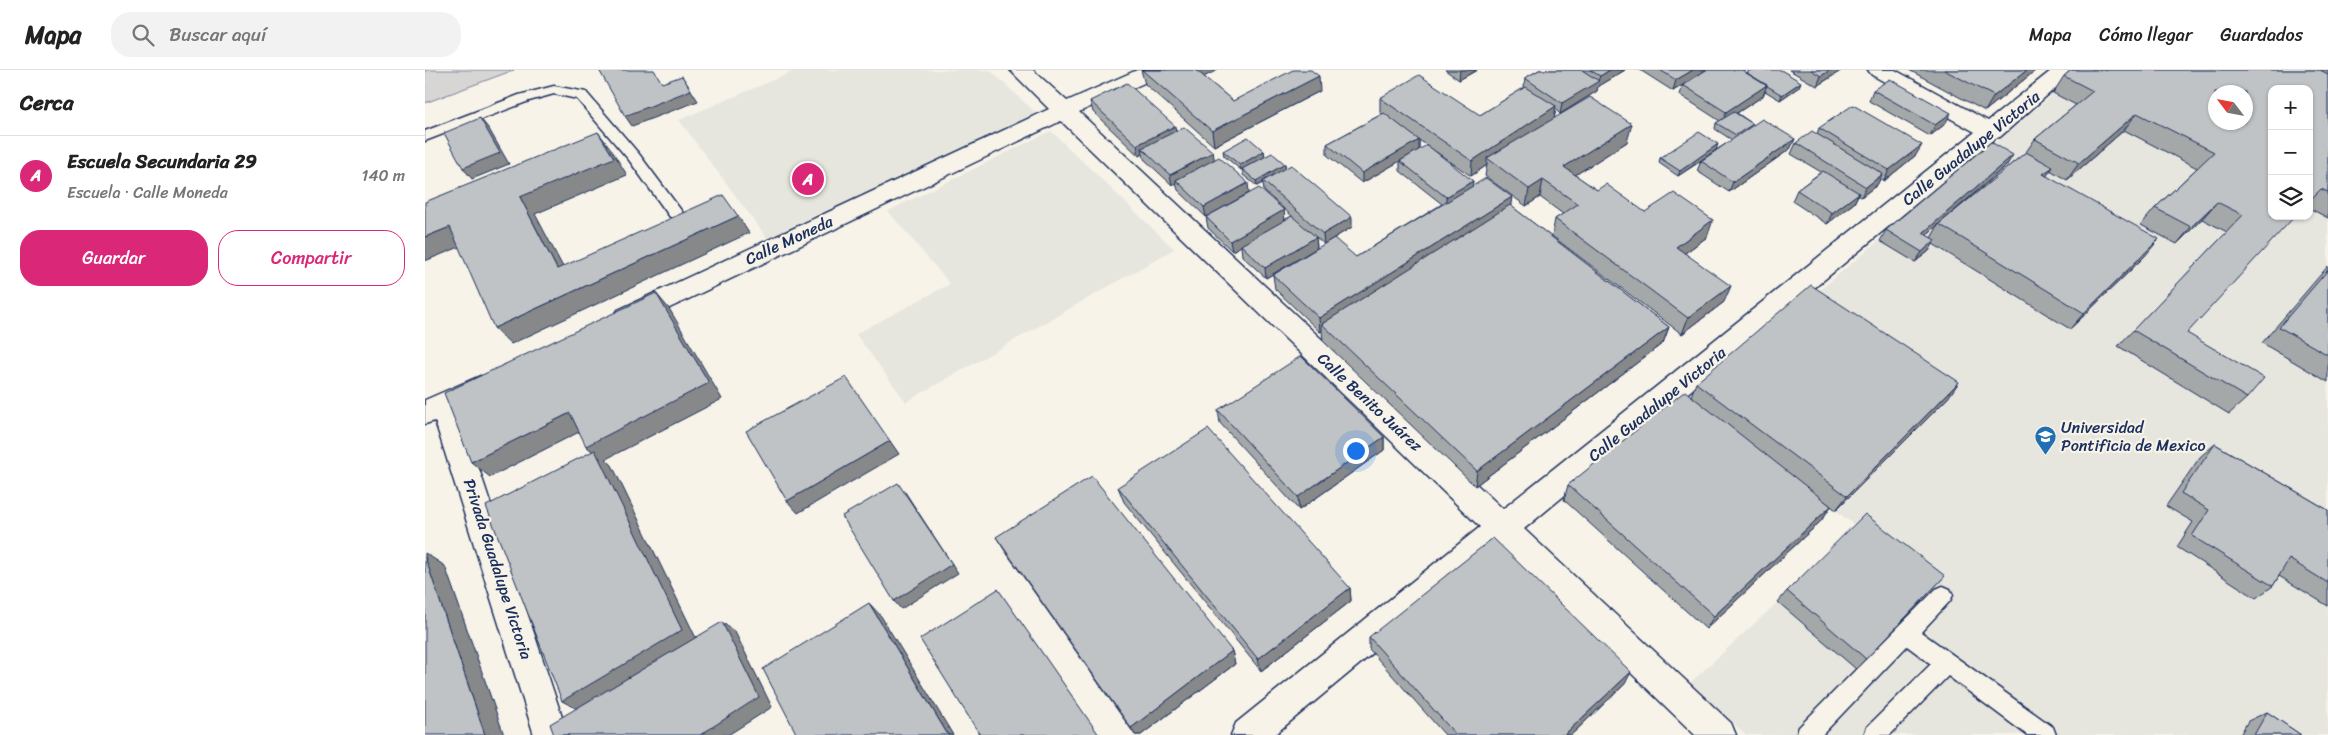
<!DOCTYPE html>
<html lang="es">
<meta charset="utf-8">
<style>
:root{--surface:#fff;--page:#f2f2f2;--text:#222;--muted:#767676;--line:#e0e0e0;--accent:#db2777}
body{margin:0;font-family:Sriracha,sans-serif;background:var(--page);color:var(--text)}
.controls{position:absolute;right:15px;top:15px;display:grid;overflow:hidden;border-radius:10px;box-shadow:0 1px 4px #0004}
.controls button{width:45px;height:45px;display:grid;place-items:center;padding:0;border:0;border-bottom:1px solid var(--line);background:var(--surface);color:var(--text);font:25px sans-serif}
.compass{position:absolute;left:1783px;top:15px;width:45px;height:45px;border-radius:50%;background:var(--surface);box-shadow:0 1px 4px #0004;rotate:302deg}
.you{position:absolute;left:930px;top:380px;width:18px;height:18px;margin:-12px;border:4px solid #fff;border-radius:50%;background:#1a73e8;box-shadow:0 0 0 8px #1a73e833}
.badge{display:grid;place-items:center;width:32px;height:32px;border-radius:50%;background:var(--accent);color:#fff;font-size:16px;font-weight:700}
.pin{position:absolute;translate:-50% -50%;border:2px solid #fff;box-shadow:0 1px 5px #0006}
.list{margin:0;padding:0;list-style:none}
h2{display:flex;justify-content:space-between;align-items:center;height:65px;margin:0;padding:0 20px;font-size:21px}
h2 small{font-size:16px;font-weight:400;color:var(--muted)}
.list li{display:grid;grid-template-columns:32px 1fr auto;gap:15px;align-items:center;box-sizing:border-box;height:80px;padding:0 20px;border-top:1px solid var(--line)}
.list b{display:block;font-size:19px;white-space:nowrap}
.list p{margin:0;font-size:16px;white-space:nowrap;color:var(--muted)}
.list em{font-size:16px;font-style:normal;color:var(--muted)}
.actions{display:flex;gap:10px;padding:15px 20px}
.actions a{flex:1;padding:11px 0;border:1px solid var(--accent);border-radius:20px;text-align:center;font-size:18px;color:var(--accent)}
.actions .main{background:var(--accent);color:#fff}
.icon{flex:none;width:28px;height:28px;fill:none;stroke:currentColor;stroke-width:2;stroke-linecap:round;stroke-linejoin:round}
.map{position:relative;flex:none;width:1903px;height:665px;overflow:hidden}
header{display:flex;align-items:center;gap:30px;box-sizing:border-box;height:70px;padding:0 25px;background:var(--surface);border-bottom:1px solid var(--line)}
header strong{font-size:24px}
nav{display:flex;gap:28px;margin-inline-start:auto;font-size:18px}
.search{width:350px;height:45px;background:var(--page);display:flex;align-items:center;gap:12px;box-sizing:border-box;padding:0 18px;border-radius:20px;color:var(--muted);font-size:19px}
main{display:flex}
aside{flex:1;background:var(--surface)}
.map>svg:first-child{display:block}
.built{fill:#e6e5de;fill-rule:evenodd}
.green{fill:#d7d6d4;stroke:#798299}
.lines{fill:none;stroke-linecap:round;stroke-linejoin:round}
.service-casing{stroke:#1b2f5e;stroke-width:3}
.minor-casing{stroke:#1b2f5e;stroke-width:3}
.service{fill:#f7f3e8;fill-rule:evenodd}
.minor{fill:#f7f3e8;fill-rule:evenodd}
.wall{fill:#a5a8a9;stroke:#1b2f5e}
.shaded-wall{fill:#86888a;stroke:#1b2f5e}
.building{fill:#c0c3c5;stroke:#1b2f5e;fill-rule:evenodd}
.labels{text-anchor:middle;dominant-baseline:central;stroke-width:4.5;stroke-linejoin:round;paint-order:stroke}
.street-label{font-size:16px;fill:#1b2f5e;stroke:#f7f3e8}
.poi-label{font-size:16px;fill:#1b2f5e;stroke:#f7f3e8;text-anchor:start}
</style>
<header>
<strong>Mapa</strong>
<div class="search"><svg class="icon" aria-label="search" viewBox="0 0 24 24"><circle cx="10" cy="10" r="6"/><path d="M15 15l6 6"/></svg>Buscar aquí</div>
<nav><a>Mapa</a><a>Cómo llegar</a><a>Guardados</a></nav>
</header>
<main>
<aside>
<h2>Cerca<small></small></h2>
<ul class="list">
<li><span class="badge">A</span><div><b>Escuela Secundaria 29</b><p>Escuela · Calle Moneda</p></div><em>140 m</em></li>
</ul>
<div class="actions"><a class="main">Guardar</a><a>Compartir</a></div>
</aside>
<div class="map">
<svg width="1903" height="665" viewBox="0 0 1903 665">
<rect width="100%" height="100%" fill="#f7f3e8"/>
<filter id="ink" filterUnits="userSpaceOnUse"><feTurbulence type="fractalNoise" baseFrequency=".02" numOctaves="2"/><feDisplacementMap in="SourceGraphic" scale="10" xChannelSelector="R" yChannelSelector="G"/><feConvolveMatrix kernelMatrix="1 2 1 2 8 2 1 2 1" color-interpolation-filters="sRGB"/></filter>
<g filter="url(#ink)">
<path class="built" d="M372,0H565L611,43L342,168L254,50Z
M1657,0L1847,19V146H1884V19L1903,28V665H1321L1265,613L1353,532L1431,456L1265,329ZM1790,22H1820V52H1790Z
M626,61L749,179L481,332L431,264L525,214L463,141Z"/>
<path class="green" d="M0,0H89L0,33Z"/>
<g class="lines">
<defs>
<path id="service" d="M129,16L161,22L214,84L255,139L258,143L255,147H245L204,90L152,29L129,24L104,31L0,71V61L94,25Z
M1518,516L1525,519L1528,525L1525,531L1496,562L1628,657L1631,665H1602L1523,606L1465,665H1439L1442,657L1506,594L1482,576L1397,665H1371L1374,657L1511,519Z"/>
<path id="minor" d="M585,0H608L642,31L712,0H741L737,5L654,42L1078,439L1550,62L1447,5L1443,0H1470L1563,51L1627,0H1651L1575,67L1570,68L1099,459L1306,653L1311,665H1270L1076,477L849,665H806L811,653L1055,457L636,51L211,254L202,257L193,254L189,247L193,240L624,39Z
M55,306L65,309L69,317L65,325L34,339L143,665H109L10,351L0,354V330Z"/>
</defs>
<use href="#service" class="service-casing"/>
<use href="#minor" class="minor-casing"/>
<use href="#service" class="service"/>
<use href="#minor" class="minor"/>
</g>
<path class="wall" d="M716,0L779,7L808,31L895,21L789,76L720,14Z
M1020,0H1052L1034,10Z
M1114,0H1200L1173,16L1172,21L1135,44L1131,40L1129,48L1202,72L1150,105L1172,120L1220,142L1282,167L1260,183L1299,232L1257,264L1127,166L1130,149L1138,144L1115,127L1101,136L1060,106L1062,95L1046,106L994,70V80L1048,111L1047,116L1086,136L1244,257L1238,273L1050,416L898,271L897,261L895,262L850,219L848,205L931,187L1017,134L975,101V91L937,113L902,85V74L957,44L955,43V28L1055,45L1099,18L1100,8Z
M1215,0H1317L1321,3L1374,17L1355,30L1340,21L1338,26L1312,43L1328,54V55L1370,69L1365,79L1304,122L1272,101L1276,91L1253,106L1234,93L1235,88L1291,80L1307,70L1290,59L1291,53L1295,51L1255,25L1258,15L1248,21Z
M1364,0H1417L1392,16Z
M1484,0H1611L1560,41Z
M1646,0H1903V148L1884,138V19L1847,146L1762,263L1822,328L1804,344L1693,276L1802,162L1777,149L1752,174L1716,155L1730,138L1772,98L1699,60L1642,110L1625,100L1621,106L1720,186L1645,259L1508,174L1504,181L1490,192L1455,171L1461,160L1582,95L1501,165L1506,168L1514,154L1601,82L1610,69L1651,35L1628,23L1639,6Z
M1448,20L1520,54L1505,66L1444,31Z
M665,31L751,61L789,90L824,123L859,140V150L867,146L839,121L838,113L832,116L818,105L817,99L816,100L799,86L798,81H839L840,87L860,94V98L927,157L899,174L891,167L892,178L841,208L817,186L816,176L807,181L783,158L781,147L753,120L751,113L747,115L719,89L718,84L714,86L668,42Z
M1394,58L1491,85L1459,111L1455,109L1452,115L1436,127L1433,125L1429,133L1402,154L1367,131L1372,120L1396,102L1366,84L1371,73L1392,64Z
M1903,196V312L1837,273Z
M1271,313L1523,328L1411,440L1399,431L1406,436L1396,451L1281,559L1139,430L1143,415L1266,326Z
M793,340L959,367V380L874,440L795,353Z
M1790,374L1903,440V536L1854,506L1848,516L1831,528L1752,477L1768,452L1741,436L1775,387Z
M693,417L925,518L926,531L836,601L699,432Z
M571,467L807,581L810,594L716,665H710L580,481Z
M1520,506L1431,599L1353,532L1362,521Z
M944,567L1200,614L1146,665H1020L944,579Z
M1842,642L1876,665H1815L1823,651Z"/>
<path class="shaded-wall" d="M768,0H793L770,11Z
M1035,0H1052L1034,10Z
M1185,0H1200L1173,16L1172,21L1135,44L1137,33L1173,11L1175,6Z
M1268,0H1282L1248,21L1251,10Z
M1405,0H1417L1392,16L1396,6Z
M1602,0H1611L1560,41L1569,26Z
M257,6L273,31L207,56L200,46Z
M894,6L895,21L789,76L787,61Z
M1376,12L1374,17L1355,30L1357,25Z
M1342,15L1338,26L1298,52L1301,42Z
M1131,36L1129,50L1062,88V95L1046,106L1047,91Z
M1526,43L1520,54L1505,66L1510,55Z
M1712,43L1699,60L1642,110L1654,93Z
M55,48L64,59L84,94L47,109L38,98Z
M1207,54L1202,72L1136,114L1139,97Z
M750,56L752,67L717,78L718,84L714,86L712,75Z
M173,62L186,79L202,105L110,144L148,216L132,199L95,127Z
M1370,69L1365,79L1304,122L1308,112Z
M994,70V80L937,113V103Z
M1293,74L1291,80L1253,106L1255,101Z
M1497,75L1491,85L1459,111L1464,100Z
M839,81L840,87L816,100L815,95Z
M788,82L790,93L751,110V113L747,115L745,105Z
M1588,85L1582,95L1492,173L1498,163Z
M860,94L861,100L838,111V113L832,116L831,111Z
M1628,97L1616,114L1618,104Z
M1458,104L1452,115L1436,127L1441,117Z
M1118,110L1115,127L1101,136L1104,119Z
M1048,111L1047,121L1021,137V127Z
M823,113L824,123L781,147L779,137Z
M1434,123L1429,133L1402,154L1407,143Z
M1087,127L1085,141L897,254V261L895,262L894,248Z
M1792,132L1777,149L1752,174L1766,157Z
M859,140L860,151L807,181L805,171Z
M313,146L324,163L86,274L69,258Z
M927,147V157L899,174L898,164Z
M1288,150L1282,167L1245,194L1251,177Z
M25,157L42,174L0,191V167Z
M891,167L892,178L841,208L840,198Z
M1734,169L1720,186L1645,259L1659,243Z
M1510,170L1504,181L1490,192L1497,182Z
M1306,216L1299,232L1257,264L1263,248Z
M231,223L245,240L297,329L181,389L187,395L273,572L158,642L137,631L175,388L161,376Z
M1244,257L1238,273L1050,416L1052,401Z
M1534,312L1523,328L1411,440L1422,426Z
M145,343L162,358L65,407L46,392Z
M959,367V380L874,440L873,427Z
M465,371L474,384L373,443L362,431Z
M480,422L533,503L476,539L469,531Z
M1406,436L1396,451L1281,559L1289,546Z
M0,483L20,496L79,665H60L0,487Z
M925,518L926,531L836,601L833,589Z
M444,533L456,546L528,665H523Z
M297,552L310,562L347,637L303,665H275Z
M807,581L810,594L716,665H710L706,658Z
M1206,602L1200,614L1146,665H1139Z"/>
<path class="building" d="M174,0H229L237,13L257,6L266,20L200,46Z
M717,0H771L808,31L868,0H886L894,6L787,61Z
M1114,0H1157L1174,11L1137,33L1100,8Z
M1165,0H1185L1175,6Z
M1235,0H1268L1251,10Z
M1281,0H1317L1342,15L1301,42L1258,15Z
M1326,0H1356L1376,12L1357,25L1321,3Z
M1386,0H1405L1396,6Z
M1519,0H1602L1569,26Z
M1646,0H1895L1903,4V122L1896,119L1884,131V19H1847V146H1870L1762,263L1839,308L1822,328L1708,260L1818,145L1792,132L1766,157L1730,138L1789,82L1712,43L1654,93L1610,69L1668,21L1639,6ZM1790,22H1820V52H1790Z
M994,5L1055,45L1100,17L1131,36L1047,91L955,28Z
M1465,9L1526,43L1510,55L1448,20Z
M702,13L750,56L712,75L665,31Z
M1165,27L1207,54L1139,97L1172,120L1181,114L1220,142L1249,123L1288,150L1251,177L1306,216L1263,248L1130,149L1153,134L1118,110L1104,119L1062,88Z
M1428,35L1497,75L1464,100L1394,58Z
M1309,42L1328,54L1311,65L1291,53Z
M959,43L994,70L937,103L902,74Z
M55,48L75,83L38,98L19,63Z
M1337,49L1370,69L1308,112L1276,91Z
M759,57L788,82L745,105L717,78Z
M1387,61L1458,104L1441,117L1371,73Z
M173,62L189,88L95,127L132,199L298,125L313,146L69,258L25,157L0,167V132Z
M1274,62L1293,74L1255,101L1235,88Z
M823,67L839,81L815,95L798,81Z
M1566,72L1588,85L1498,163L1510,170L1497,182L1461,160Z
M1002,75L1048,111L1021,127L975,91Z
M1601,82L1628,97L1618,104L1734,169L1659,243L1514,154Z
M847,83L860,94L831,111L817,99Z
M794,87L823,113L779,137L751,110Z
M866,95L927,147L898,164L838,111Z
M1398,101L1434,123L1407,143L1372,120Z
M1061,108L1087,127L894,248L848,205L909,168L931,187Z
M834,118L859,140L805,171L781,147Z
M1085,135L1244,257L1052,401L897,254Z
M867,146L891,167L840,198L816,175Z
M1903,200V285L1854,257Z
M1386,215L1534,312L1422,426L1271,313Z
M231,223L284,313L161,376L145,343L46,392L19,323Z
M876,286L959,367L873,427L793,340Z
M421,307L465,371L362,431L321,361Z
M1260,321L1406,436L1289,546L1143,415Z
M783,359L925,518L833,589L693,417Z
M1790,374L1903,440V513L1864,489L1848,516L1767,466L1784,440L1756,423Z
M170,380L257,560L137,631L61,436Z
M667,406L807,581L706,658L571,467Z
M473,413L527,494L469,531L417,446Z
M1440,444L1520,506L1441,589L1362,521Z
M1068,468L1206,602L1139,665H1031L944,567Z
M0,487L60,665H0Z
M573,519L674,665H555L495,569Z
M444,533L523,665H372L338,599Z
M297,552L334,627L275,665H129L125,654Z
M1842,642L1876,665H1829Z"/>
</g>
<defs>
<symbol id="university-pin" viewBox="-11 -11 22 30"><path d="M0 17L-7.5 6A9.5 9.5 0 1 1 7.5 6Z" fill="#1f6fb2" stroke="#f7f3e8"/><path d="M0-5L7-2L0 1L-7-2ZM-4 1L0 2.5L4 1V4Q0 6-4 4Z" fill="#fff"/></symbol>
</defs>
<g fill-rule="evenodd">
<use href="#university-pin" x="1608" y="354" width="25" height="34"/>
</g>
<g class="labels">
<g class="street-label">
<text transform="translate(1546 78) rotate(-39)">Calle Guadalupe Victoria</text>
<text transform="translate(364 170) rotate(-25)">Calle Moneda</text>
<text transform="translate(945 332) rotate(43)">Calle Benito Juárez</text>
<text transform="translate(1232 334) rotate(-39)">Calle Guadalupe Victoria</text>
<text transform="translate(73 499) rotate(72)">Privada Guadalupe Victoria</text>
</g>
<g class="poi-label">
<text x="1636" y="357">Universidad<tspan x="1636" dy="18">Pontificia de Mexico</tspan></text>
</g>
</g>
</svg>
<div class="controls">
<button>+</button>
<button>−</button>
<button><svg class="icon" aria-label="layers" viewBox="0 0 24 24"><path d="M12 4l9 5-9 5-9-5zM3 14l9 5 9-5"/></svg></button>
</div>
<svg class="compass" viewBox="-18 -18 36 36"><path d="M0-13l5 13h-10z" fill="#e53935"/><path d="M0 13l5-13h-10z" fill="#767676"/></svg>
<div class="you"></div>
<div class="pin badge" style="left:383px;top:109px">A</div>
</div>
</main>
